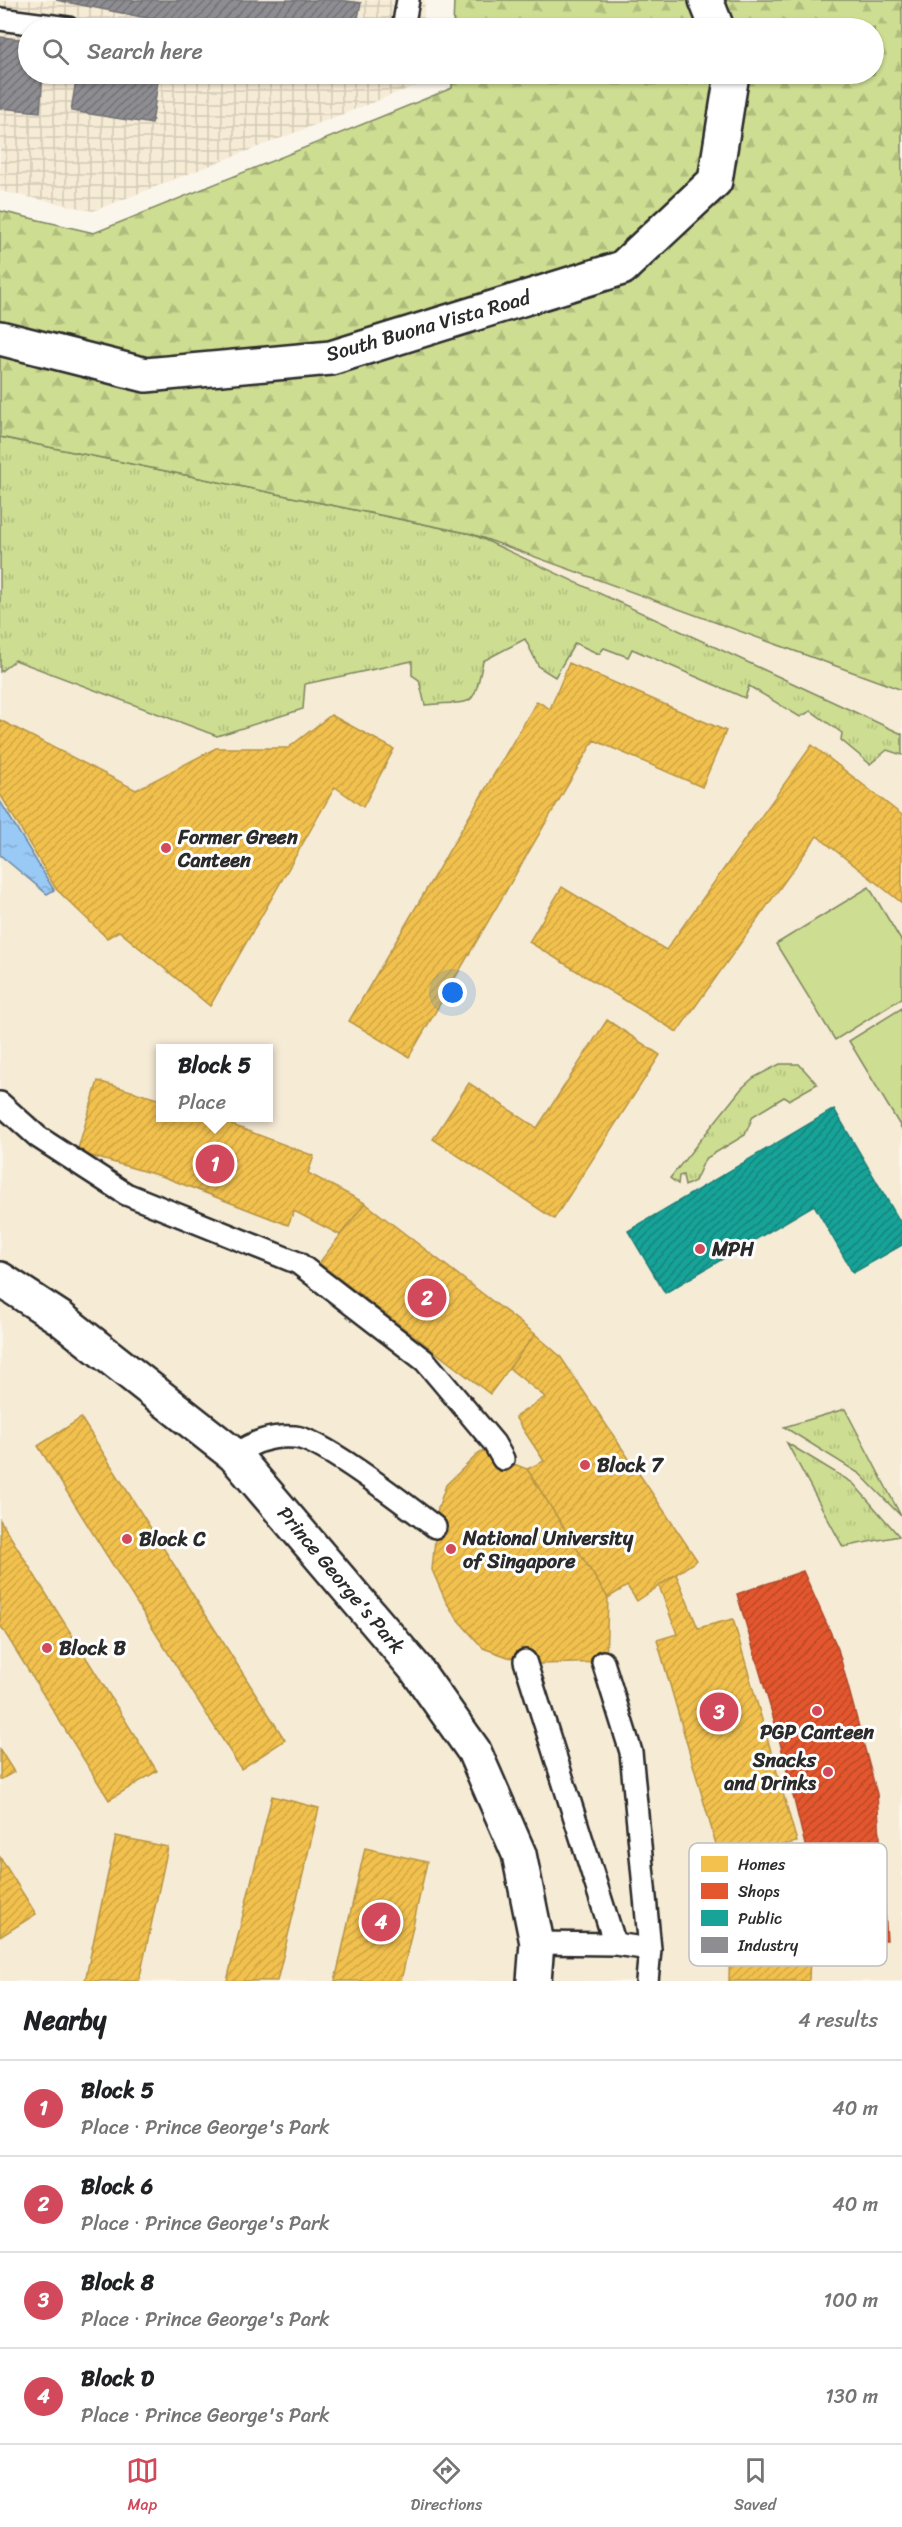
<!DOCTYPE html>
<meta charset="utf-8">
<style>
:root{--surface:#fff;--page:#f6f6f6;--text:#202124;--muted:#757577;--line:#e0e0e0;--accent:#d1495b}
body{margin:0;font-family:Sriracha,sans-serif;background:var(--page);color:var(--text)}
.you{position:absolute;left:453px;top:993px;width:21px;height:21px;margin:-15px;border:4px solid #fff;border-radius:50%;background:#1a73e8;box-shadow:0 0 0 9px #1a73e833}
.badge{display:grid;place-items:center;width:39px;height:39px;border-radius:50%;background:var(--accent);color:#fff;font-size:20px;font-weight:700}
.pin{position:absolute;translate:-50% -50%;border:3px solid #fff;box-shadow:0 2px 6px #0006}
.popup{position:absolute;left:156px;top:1044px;width:117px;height:78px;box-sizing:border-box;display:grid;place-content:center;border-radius:0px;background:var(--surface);filter:drop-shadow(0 2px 4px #0005);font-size:20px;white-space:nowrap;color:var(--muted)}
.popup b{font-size:22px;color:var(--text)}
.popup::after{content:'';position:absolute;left:50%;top:100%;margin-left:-12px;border:12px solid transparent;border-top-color:var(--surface)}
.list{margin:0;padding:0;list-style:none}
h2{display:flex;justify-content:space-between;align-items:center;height:78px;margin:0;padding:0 24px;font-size:26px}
h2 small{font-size:20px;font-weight:400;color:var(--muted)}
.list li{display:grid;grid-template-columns:39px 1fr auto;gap:18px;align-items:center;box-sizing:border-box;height:96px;padding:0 24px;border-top:2px solid var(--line)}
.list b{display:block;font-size:22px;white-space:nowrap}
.list p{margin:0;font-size:20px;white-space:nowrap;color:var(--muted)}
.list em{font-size:20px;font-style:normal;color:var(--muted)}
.icon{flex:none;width:33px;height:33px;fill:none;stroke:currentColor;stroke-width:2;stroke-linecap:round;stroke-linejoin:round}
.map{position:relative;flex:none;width:902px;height:1981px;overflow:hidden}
.search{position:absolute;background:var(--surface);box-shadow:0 2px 4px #0004;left:18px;right:18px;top:18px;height:66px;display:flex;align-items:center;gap:15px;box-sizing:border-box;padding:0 21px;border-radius:33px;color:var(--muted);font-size:22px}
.sheet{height:462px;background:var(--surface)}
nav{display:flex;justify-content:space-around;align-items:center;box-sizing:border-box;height:84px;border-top:2px solid var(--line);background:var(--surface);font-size:16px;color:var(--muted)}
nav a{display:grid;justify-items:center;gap:3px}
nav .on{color:var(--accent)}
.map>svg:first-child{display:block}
.built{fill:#f6ebd5;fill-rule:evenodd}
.industrial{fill:url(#industrial-grid)}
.grass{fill:url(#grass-tufts);stroke:#7c845e;stroke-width:1.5}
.forest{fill:url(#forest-firs);stroke:#7c845e;stroke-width:1.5}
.park{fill:#cddd91;stroke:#7c845e;stroke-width:1.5}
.water{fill:url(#water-ripples);stroke:#6d8aa4;stroke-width:1.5}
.homes{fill:url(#homes-hatch);stroke:#b69444;stroke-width:1.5}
.shops{fill:url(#shops-hatch);stroke:#ac4a2d;stroke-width:1.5}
.public{fill:url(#public-hatch);stroke:#1d7f77;stroke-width:1.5}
.industry{fill:url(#industry-hatch);stroke:#707073;stroke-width:1.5}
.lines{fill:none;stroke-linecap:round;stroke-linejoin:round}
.service-casing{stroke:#2b2b2b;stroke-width:26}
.minor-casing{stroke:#2b2b2b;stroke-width:38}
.tertiary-casing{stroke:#2b2b2b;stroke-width:38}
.service{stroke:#fff;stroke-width:21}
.minor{stroke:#fff;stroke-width:33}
.tertiary{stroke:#fff;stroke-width:33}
.poi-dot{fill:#d1495b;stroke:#fff;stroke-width:2}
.labels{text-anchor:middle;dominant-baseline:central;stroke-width:6;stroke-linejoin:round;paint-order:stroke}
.street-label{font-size:20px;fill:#2b2b2b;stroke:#fff}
.poi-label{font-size:20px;font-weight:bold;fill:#2b2b2b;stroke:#fff;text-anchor:start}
.key{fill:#fff;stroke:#bfbfbf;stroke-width:1.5}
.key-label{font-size:16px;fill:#2b2b2b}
</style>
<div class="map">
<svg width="902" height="1981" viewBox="0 0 902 1981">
<defs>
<pattern id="industrial-grid" width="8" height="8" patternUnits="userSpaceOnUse" patternTransform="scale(1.5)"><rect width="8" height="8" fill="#f6ebd5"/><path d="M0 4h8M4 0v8" fill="none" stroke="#d3cab7"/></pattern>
<pattern id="grass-tufts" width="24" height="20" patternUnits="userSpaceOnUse" patternTransform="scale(1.5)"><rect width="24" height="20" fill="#cddd91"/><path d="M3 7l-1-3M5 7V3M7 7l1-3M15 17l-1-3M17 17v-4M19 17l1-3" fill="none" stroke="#b0be7d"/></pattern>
<pattern id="forest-firs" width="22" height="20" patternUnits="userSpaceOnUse" patternTransform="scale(1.5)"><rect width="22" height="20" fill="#cddd91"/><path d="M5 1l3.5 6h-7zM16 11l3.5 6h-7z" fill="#b0be7d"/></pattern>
<pattern id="water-ripples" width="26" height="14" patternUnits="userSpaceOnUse" patternTransform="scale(1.5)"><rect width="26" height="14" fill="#99c9f5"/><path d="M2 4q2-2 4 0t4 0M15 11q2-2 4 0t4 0" fill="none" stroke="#84add2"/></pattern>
<pattern id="homes-hatch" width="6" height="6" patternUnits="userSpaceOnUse" patternTransform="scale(1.5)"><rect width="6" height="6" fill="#f2c14e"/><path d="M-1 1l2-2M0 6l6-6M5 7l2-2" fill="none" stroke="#d0a644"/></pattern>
<pattern id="shops-hatch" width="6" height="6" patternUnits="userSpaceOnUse" patternTransform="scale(1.5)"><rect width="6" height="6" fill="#e4572e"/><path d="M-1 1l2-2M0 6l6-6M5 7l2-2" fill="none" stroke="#b94827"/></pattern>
<pattern id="public-hatch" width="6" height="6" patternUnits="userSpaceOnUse" patternTransform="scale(1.5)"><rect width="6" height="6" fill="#17a398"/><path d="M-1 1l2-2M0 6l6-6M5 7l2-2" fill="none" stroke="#15857c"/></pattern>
<pattern id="industry-hatch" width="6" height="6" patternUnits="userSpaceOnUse" patternTransform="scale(1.5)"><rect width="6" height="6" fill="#8d8d92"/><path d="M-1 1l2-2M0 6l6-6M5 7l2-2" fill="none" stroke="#737377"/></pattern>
</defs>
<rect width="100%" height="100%" fill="#fbf6ec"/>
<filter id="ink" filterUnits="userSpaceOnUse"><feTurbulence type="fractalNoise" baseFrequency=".0167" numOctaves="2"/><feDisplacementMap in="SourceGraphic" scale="12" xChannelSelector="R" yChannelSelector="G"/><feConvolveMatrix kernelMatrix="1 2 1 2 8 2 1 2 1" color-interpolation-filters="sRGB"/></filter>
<g filter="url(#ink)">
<path class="built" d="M0,437L472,534L902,690V1981H0ZM161,1048H269V1118H161Z"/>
<path class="industrial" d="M0,0H425L423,28H28V74H420V84L93,211L0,191Z"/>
<path class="grass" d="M0,437L472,534L902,734V755L887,750L870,764L841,740L842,733L811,711L800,717L749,686L745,698L632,649L628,657L604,648L599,654L575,643L555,677L539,667L525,639L483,661C472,714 474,699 425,705L419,680L412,675V661L305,684L303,709L217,736L15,660L0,672Z
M780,1064H799L817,1084L789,1100L784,1097L753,1116L745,1135L705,1159L695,1181L685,1186L683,1175L679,1176L678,1184L670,1178L742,1088L753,1078Z
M845,1409L901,1516L860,1474L784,1427Z
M787,1443L853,1483L899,1536L843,1547Z"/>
<path class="forest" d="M454,0H902V690L472,534L0,437V211L94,233L452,88V74H874V28H453Z"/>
<path class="park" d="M869,887L902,942V998L835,1040L776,944Z
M902,1008V1129L849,1041Z"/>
<path class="water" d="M0,801L54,890L47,894L0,855Z"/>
<path class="homes" d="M569,663L726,731L702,787L594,740L409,1057L349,1021L537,701L550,709Z
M331,715L394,749L363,807L335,787L210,1006L119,931L107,938L56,889L0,794V720L136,790L216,748H288Z
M812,745L902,815V903L817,836L677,1032L529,942L562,887L666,950Z
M607,1020L660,1055L554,1219L433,1139L469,1083L537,1128Z
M98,1081L161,1100V1118H214L314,1156L308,1173L365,1203L340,1235L294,1211L288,1225L164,1177L77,1152Z
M365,1203L535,1334L490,1394L319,1263Z
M535,1334L560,1356L697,1560L637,1601L627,1586L608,1598L527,1469L544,1461L515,1417L545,1397L509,1368Z
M81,1418L285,1740L241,1769L38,1446Z
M481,1451L527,1469L608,1598L606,1662L541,1664L508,1657L483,1648L458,1620L446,1602L432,1570L438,1508L446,1485Z
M0,1520L157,1771L109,1800L0,1625Z
M676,1574L698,1628L733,1619L797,1842L720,1858L657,1640L677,1634L659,1586Z
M0,1750L14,1772L0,1780Z
M272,1796L319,1808L277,1981H227Z
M116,1836L168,1847L139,1981H85Z
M365,1848L427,1862L401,1981H335Z
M753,1849L761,1893L812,1895L809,1981H729L731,1891L748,1892L741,1852Z
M0,1857L36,1914L0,1937Z"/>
<path class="shops" d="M803,1571L838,1649L877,1794L887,1940H822L816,1890L777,1730L737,1594Z"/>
<path class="public" d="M834,1109L902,1225V1245L853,1273L814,1205L665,1293L628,1231Z"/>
<path class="industry" d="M56,0H340L361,3L356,28H197Z
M0,37L28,40V74H43L40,112L0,108Z
M77,74H159L152,124L71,111Z"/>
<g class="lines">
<defs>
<path id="service" d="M0,19L68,28
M403,28L408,0
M0,1103L38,1137L126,1194L298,1263L425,1361L494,1443L503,1459
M234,1455C254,1442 270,1435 295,1437C322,1439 410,1508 435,1527
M525,1661L615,1944
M603,1662L631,1752L650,1949L647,1981
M537,1943L615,1944L650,1949"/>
<path id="minor" d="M0,1279L60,1318L234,1455L416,1669L474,1751L519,1854L537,1943L534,1981"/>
<path id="tertiary" d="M706,0L717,28
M0,338L146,375L331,358L622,268L715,181L732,74"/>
</defs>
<use href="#service" class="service-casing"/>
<use href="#minor" class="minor-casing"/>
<use href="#tertiary" class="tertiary-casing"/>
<use href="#service" class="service"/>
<use href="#minor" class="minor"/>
<use href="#tertiary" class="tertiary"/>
</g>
</g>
<g class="poi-dot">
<circle cx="166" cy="848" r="6"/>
<circle cx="700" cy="1249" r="6"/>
<circle cx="585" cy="1465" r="6"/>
<circle cx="127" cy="1539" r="6"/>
<circle cx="451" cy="1549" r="6"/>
<circle cx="47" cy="1648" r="6"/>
<circle cx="817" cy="1711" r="6"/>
<circle cx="828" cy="1772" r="6"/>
</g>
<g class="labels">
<g class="street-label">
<text transform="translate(428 326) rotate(-16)">South Buona Vista Road</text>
<text transform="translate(341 1580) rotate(50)">Prince George's Park</text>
</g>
<g class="poi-label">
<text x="178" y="837">Former Green<tspan x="178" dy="23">Canteen</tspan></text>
<text x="712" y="1249">MPH</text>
<text x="597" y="1465">Block 7</text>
<text x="463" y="1538">National University<tspan x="463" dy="23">of Singapore</tspan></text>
<text x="139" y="1539">Block C</text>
<text x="59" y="1648">Block B</text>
<text x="817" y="1732" text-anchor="middle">PGP Canteen</text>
<text x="816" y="1760" text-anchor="end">Snacks<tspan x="816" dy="23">and Drinks</tspan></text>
</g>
</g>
<rect x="689" y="1843" width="198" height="123" rx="9" class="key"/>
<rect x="701" y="1856" width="27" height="16" fill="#f2c14e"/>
<rect x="701" y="1883" width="27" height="16" fill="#e4572e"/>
<rect x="701" y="1910" width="27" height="16" fill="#17a398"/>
<rect x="701" y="1937" width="27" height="16" fill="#8d8d92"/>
<g class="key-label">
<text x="738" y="1870">Homes</text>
<text x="738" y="1897">Shops</text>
<text x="738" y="1924">Public</text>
<text x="738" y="1951">Industry</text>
</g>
</svg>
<div class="you"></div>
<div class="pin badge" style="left:215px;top:1164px">1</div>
<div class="popup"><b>Block 5</b>Place</div>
<div class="pin badge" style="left:427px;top:1298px">2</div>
<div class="pin badge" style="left:719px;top:1712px">3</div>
<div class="pin badge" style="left:381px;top:1922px">4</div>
<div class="search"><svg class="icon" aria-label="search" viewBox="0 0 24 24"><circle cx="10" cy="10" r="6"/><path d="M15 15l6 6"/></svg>Search here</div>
</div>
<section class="sheet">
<h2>Nearby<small>4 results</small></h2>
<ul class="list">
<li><span class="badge">1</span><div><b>Block 5</b><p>Place · Prince George's Park</p></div><em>40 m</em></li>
<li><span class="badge">2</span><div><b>Block 6</b><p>Place · Prince George's Park</p></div><em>40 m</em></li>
<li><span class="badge">3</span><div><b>Block 8</b><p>Place · Prince George's Park</p></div><em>100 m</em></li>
<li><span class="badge">4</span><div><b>Block D</b><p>Place · Prince George's Park</p></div><em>130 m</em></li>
</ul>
</section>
<nav>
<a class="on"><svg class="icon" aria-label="map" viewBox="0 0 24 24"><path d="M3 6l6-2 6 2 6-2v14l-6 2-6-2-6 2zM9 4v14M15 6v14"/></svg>Map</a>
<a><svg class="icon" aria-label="directions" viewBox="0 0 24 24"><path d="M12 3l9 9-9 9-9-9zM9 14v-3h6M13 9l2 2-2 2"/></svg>Directions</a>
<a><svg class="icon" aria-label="saved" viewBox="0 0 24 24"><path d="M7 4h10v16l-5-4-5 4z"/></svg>Saved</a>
</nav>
